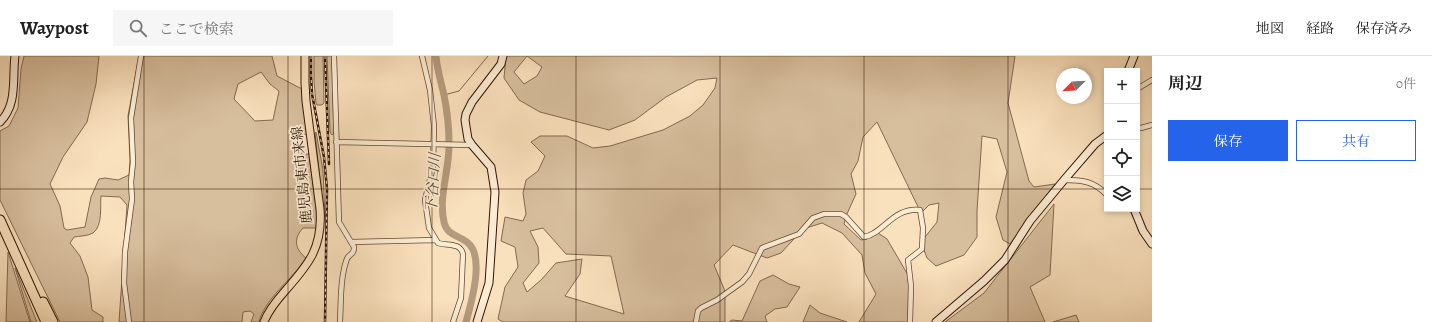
<!DOCTYPE html>
<html lang="ja">
<meta charset="utf-8">
<style>
:root{--surface:#fff;--page:#f6f6f6;--text:#222;--muted:#767676;--line:#e0e0e0;--accent:#2563eb}
body{margin:0;font-family:Alegreya,"Noto Serif JP",serif;background:var(--page);color:var(--text)}
.controls{position:absolute;right:12px;top:12px;display:grid;overflow:hidden;border-radius:0px;box-shadow:0 2px 6px #0003}
.controls button{width:36px;height:36px;display:grid;place-items:center;padding:0;border:0;border-bottom:1px solid var(--line);background:var(--surface);color:var(--text);font:20px sans-serif}
.compass{position:absolute;left:1056px;top:12px;width:36px;height:36px;border-radius:50%;background:var(--surface);box-shadow:0 2px 6px #0003;rotate:246deg}
.list{margin:0;padding:0;list-style:none}
h2{display:flex;justify-content:space-between;align-items:center;height:52px;margin:0;padding:0 16px;font-size:17px}
h2 small{font-size:13px;font-weight:400;color:var(--muted)}
.actions{display:flex;gap:8px;padding:12px 16px}
.actions a{flex:1;padding:9px 0;border:1px solid var(--accent);border-radius:0px;text-align:center;font-size:14px;color:var(--accent)}
.actions .main{background:var(--accent);color:#fff}
.icon{flex:none;width:22px;height:22px;fill:none;stroke:currentColor;stroke-width:2;stroke-linecap:round;stroke-linejoin:round}
.map{position:relative;flex:none;width:1152px;height:266px;overflow:hidden}
header{display:flex;align-items:center;gap:24px;box-sizing:border-box;height:56px;padding:0 20px;background:var(--surface);border-bottom:1px solid var(--line)}
header strong{font-size:19px}
nav{display:flex;gap:22px;margin-inline-start:auto;font-size:14px}
.search{width:280px;height:36px;background:var(--page);display:flex;align-items:center;gap:10px;box-sizing:border-box;padding:0 14px;border-radius:0px;color:var(--muted);font-size:15px}
main{display:flex}
aside{flex:1;background:var(--surface)}
.map>svg:first-child{display:block}
.green{fill:#d7be9d;stroke:#83694f;fill-rule:evenodd}
.lines{fill:none;stroke-linecap:round;stroke-linejoin:round}
.stream{stroke:#7f654b;stroke-width:1}
.river{stroke:#b59b7d;stroke-width:7}
.street-casing{stroke:#624730;stroke-width:6}
.secondary-casing{stroke:#2f1401;stroke-width:9}
.primary-casing{stroke:#2f1401;stroke-width:9}
.highway-casing{stroke:#2f1401;stroke-width:11}
.street{stroke:#fcecd4;stroke-width:4.5}
.secondary{stroke:#fcecd4;stroke-width:7}
.primary{stroke:#fae1bd;stroke-width:7}
.highway{stroke:#fae1bd;stroke-width:9}
.rail-casing{stroke:#2f1401;stroke-width:2.5}
.rail{stroke:#fcecd4;stroke-width:1;stroke-dasharray:3;stroke-linecap:butt}
.grid{fill:none;stroke:#2f1401;stroke-width:1;stroke-opacity:0.55}
.labels{text-anchor:middle;dominant-baseline:central;stroke-width:3.5;stroke-linejoin:round;paint-order:stroke}
.street-label{font-size:14px;fill:#2f1401;stroke:#fcecd4}
.water-label{font-size:15px;font-style:italic;fill:#654a33;stroke:#fcecd4}
</style>
<header>
<strong>Waypost</strong>
<div class="search"><svg class="icon" aria-label="search" viewBox="0 0 24 24"><circle cx="10" cy="10" r="6"/><path d="M15 15l6 6"/></svg>ここで検索</div>
<nav><a>地図</a><a>経路</a><a>保存済み</a></nav>
</header>
<main>
<div class="map">
<svg width="1152" height="266" viewBox="0 0 1152 266">
<rect width="100%" height="100%" fill="#fae1bd"/>
<filter id="stains"><feTurbulence type="fractalNoise" baseFrequency=".005" numOctaves="4"/><feColorMatrix values="0 0 0 0 .2 0 0 0 0 .09 0 0 0 0 .02 0 0 0 .5 -.17"/></filter>
<radialGradient id="worn" r=".72"><stop offset=".6" stop-color="#630" stop-opacity="0"/><stop offset="1" stop-color="#630" stop-opacity=".3"/></radialGradient>
<path class="green" d="M24,0H99L96,28L87,66L63,101L50,128L60,150L64,172L67,174L85,171L91,141L99,123L105,122L118,124L129,119L130,104L128,60L139,0H272L277,20L302,33L307,78L300,81L302,98H309L318,167L316,172H303C293,183 295,193 306,202C292,224 265,242 259,266H251L254,258L250,255L243,256L242,266H119L127,149L120,141L101,140C100,149 103,170 93,177C88,180 80,180 74,181L70,187L80,200L88,221L92,254L103,261V266H60L0,144V75L9,70L18,52L21,13ZM261,16L270,28L279,35L273,64L255,65L234,43L238,28Z
M314,0H323L324,47L322,49H317L316,47L314,26Z
M327,0H332L334,77L332,79L330,76Z
M506,0H527L514,16L524,28L537,20L542,11L527,0H1015L1008,47L1029,125L1034,131L1055,128L1010,188L1003,184L996,161L1007,116L997,83L982,80L977,155V181L964,199L936,210L927,202L921,186L937,166L939,147L929,149L921,157L877,66L863,81L858,105L851,118L856,138L846,160L844,168L861,184L867,183L875,175L887,183L908,219L910,256L909,266H859L876,238L865,217L862,199L842,177L822,167L803,173L781,197L767,202L733,189L714,209L725,235V266H503L498,263L505,231L518,211L515,191L501,185L505,161L523,165L526,158L523,137L526,124L538,115L545,100L531,86L540,80H567L593,92L610,90L663,74L690,60L703,49L715,32L717,22L697,24L666,41L635,64L609,74L540,56L519,44L504,22ZM543,172L566,198L611,200L624,258L565,240L580,218L582,203L556,207L541,224L527,236L523,227L539,207L538,191L530,175Z
M316,76L323,114L325,161H324L315,77Z
M1054,148L1050,219L1030,231L1045,266H945L984,237Z
M8,196L30,266H6Z
M15,212L37,266H31Z
M773,219L789,228L800,231L787,251L775,253L765,260L767,266H729L732,264L742,265L760,225Z
M810,249L820,257L847,266H803Z
M1076,259L1079,266H1053Z"/>
<g class="lines">
<path class="stream" d="M444,39L459,35L488,0"/>
<path class="river" d="M436,0C437,13 441,26 444,39C447,54 449,71 449,87C450,113 438,140 444,166C447,180 459,179 468,187C485,201 471,248 466,266"/>
<defs>
<path id="street" d="M334,0L339,166L354,191C354,197 352,197 348,201C346,204 345,209 344,213C340,230 341,248 340,266
M422,0L430,34L434,70L433,111L425,144L429,172L438,187C447,190 460,186 463,198L461,242L453,266
M1137,33L1152,24
M1137,71L1141,72L1152,69
M336,86L472,89
M1064,124C1082,124 1094,125 1107,139
M1120,153H1129
M351,186L436,184
M129,266L124,227L125,196L132,143L131,126L133,106L131,62L141,0
M696,266L698,255L701,252L717,244L742,226L749,218L762,192L799,178L813,162L824,158H841L846,161L864,181C883,178 893,151 920,154L923,172L922,193L908,204L911,230L910,266"/>
<path id="secondary" d="M1128,15L1134,0
M0,66C18,48 12,23 15,0
M1134,153L1143,175L1152,188
M477,266L489,227L495,136L491,111L472,89L468,83L465,64L466,58L472,46L501,8L503,0
M936,266L984,225L1005,204L1030,165L1064,124L1095,88L1107,79"/>
<path id="primary" d="M264,266C268,255 277,244 285,235C309,208 323,191 320,153L306,45L305,27V0"/>
<path id="highway" d="M0,164L46,266
M43,246L53,266"/>
</defs>
<use href="#street" class="street-casing"/>
<use href="#secondary" class="secondary-casing"/>
<use href="#primary" class="primary-casing"/>
<use href="#highway" class="highway-casing"/>
<use href="#street" class="street"/>
<use href="#secondary" class="secondary"/>
<use href="#primary" class="primary"/>
<use href="#highway" class="highway"/>
<defs>
<path id="rail" d="M311,0V20L312,38L324,101L327,133L325,266
M325,0L329,108"/>
</defs>
<use href="#rail" class="rail-casing"/>
<use href="#rail" class="rail"/>
</g>
<path class="grid" d="M144,0V266M288,0V266M432,0V266M576,0V266M720,0V266M864,0V266M1008,0V266M0,133H1107M1137,133H1152"/>
<g class="labels">
<g class="street-label">
<text transform="translate(302 119) rotate(-96)">鹿児島東市来線</text>
</g>
<g class="water-label">
<text transform="translate(433 127) rotate(-86)">下谷口川</text>
</g>
</g>
<rect width="100%" height="100%" filter="url(#stains)"/>
<rect width="100%" height="100%" fill="url(#worn)"/>
</svg>
<div class="controls">
<button>+</button>
<button>−</button>
<button><svg class="icon" aria-label="locate" viewBox="0 0 24 24"><circle cx="12" cy="12" r="6"/><path d="M12 2v4M12 18v4M2 12h4M18 12h4"/></svg></button>
<button><svg class="icon" aria-label="layers" viewBox="0 0 24 24"><path d="M12 4l9 5-9 5-9-5zM3 14l9 5 9-5"/></svg></button>
</div>
<svg class="compass" viewBox="-18 -18 36 36"><path d="M0-13l5 13h-10z" fill="#e53935"/><path d="M0 13l5-13h-10z" fill="#767676"/></svg>
</div>
<aside>
<h2>周辺<small>0件</small></h2>
<ul class="list">
</ul>
<div class="actions"><a class="main">保存</a><a>共有</a></div>
</aside>
</main>
